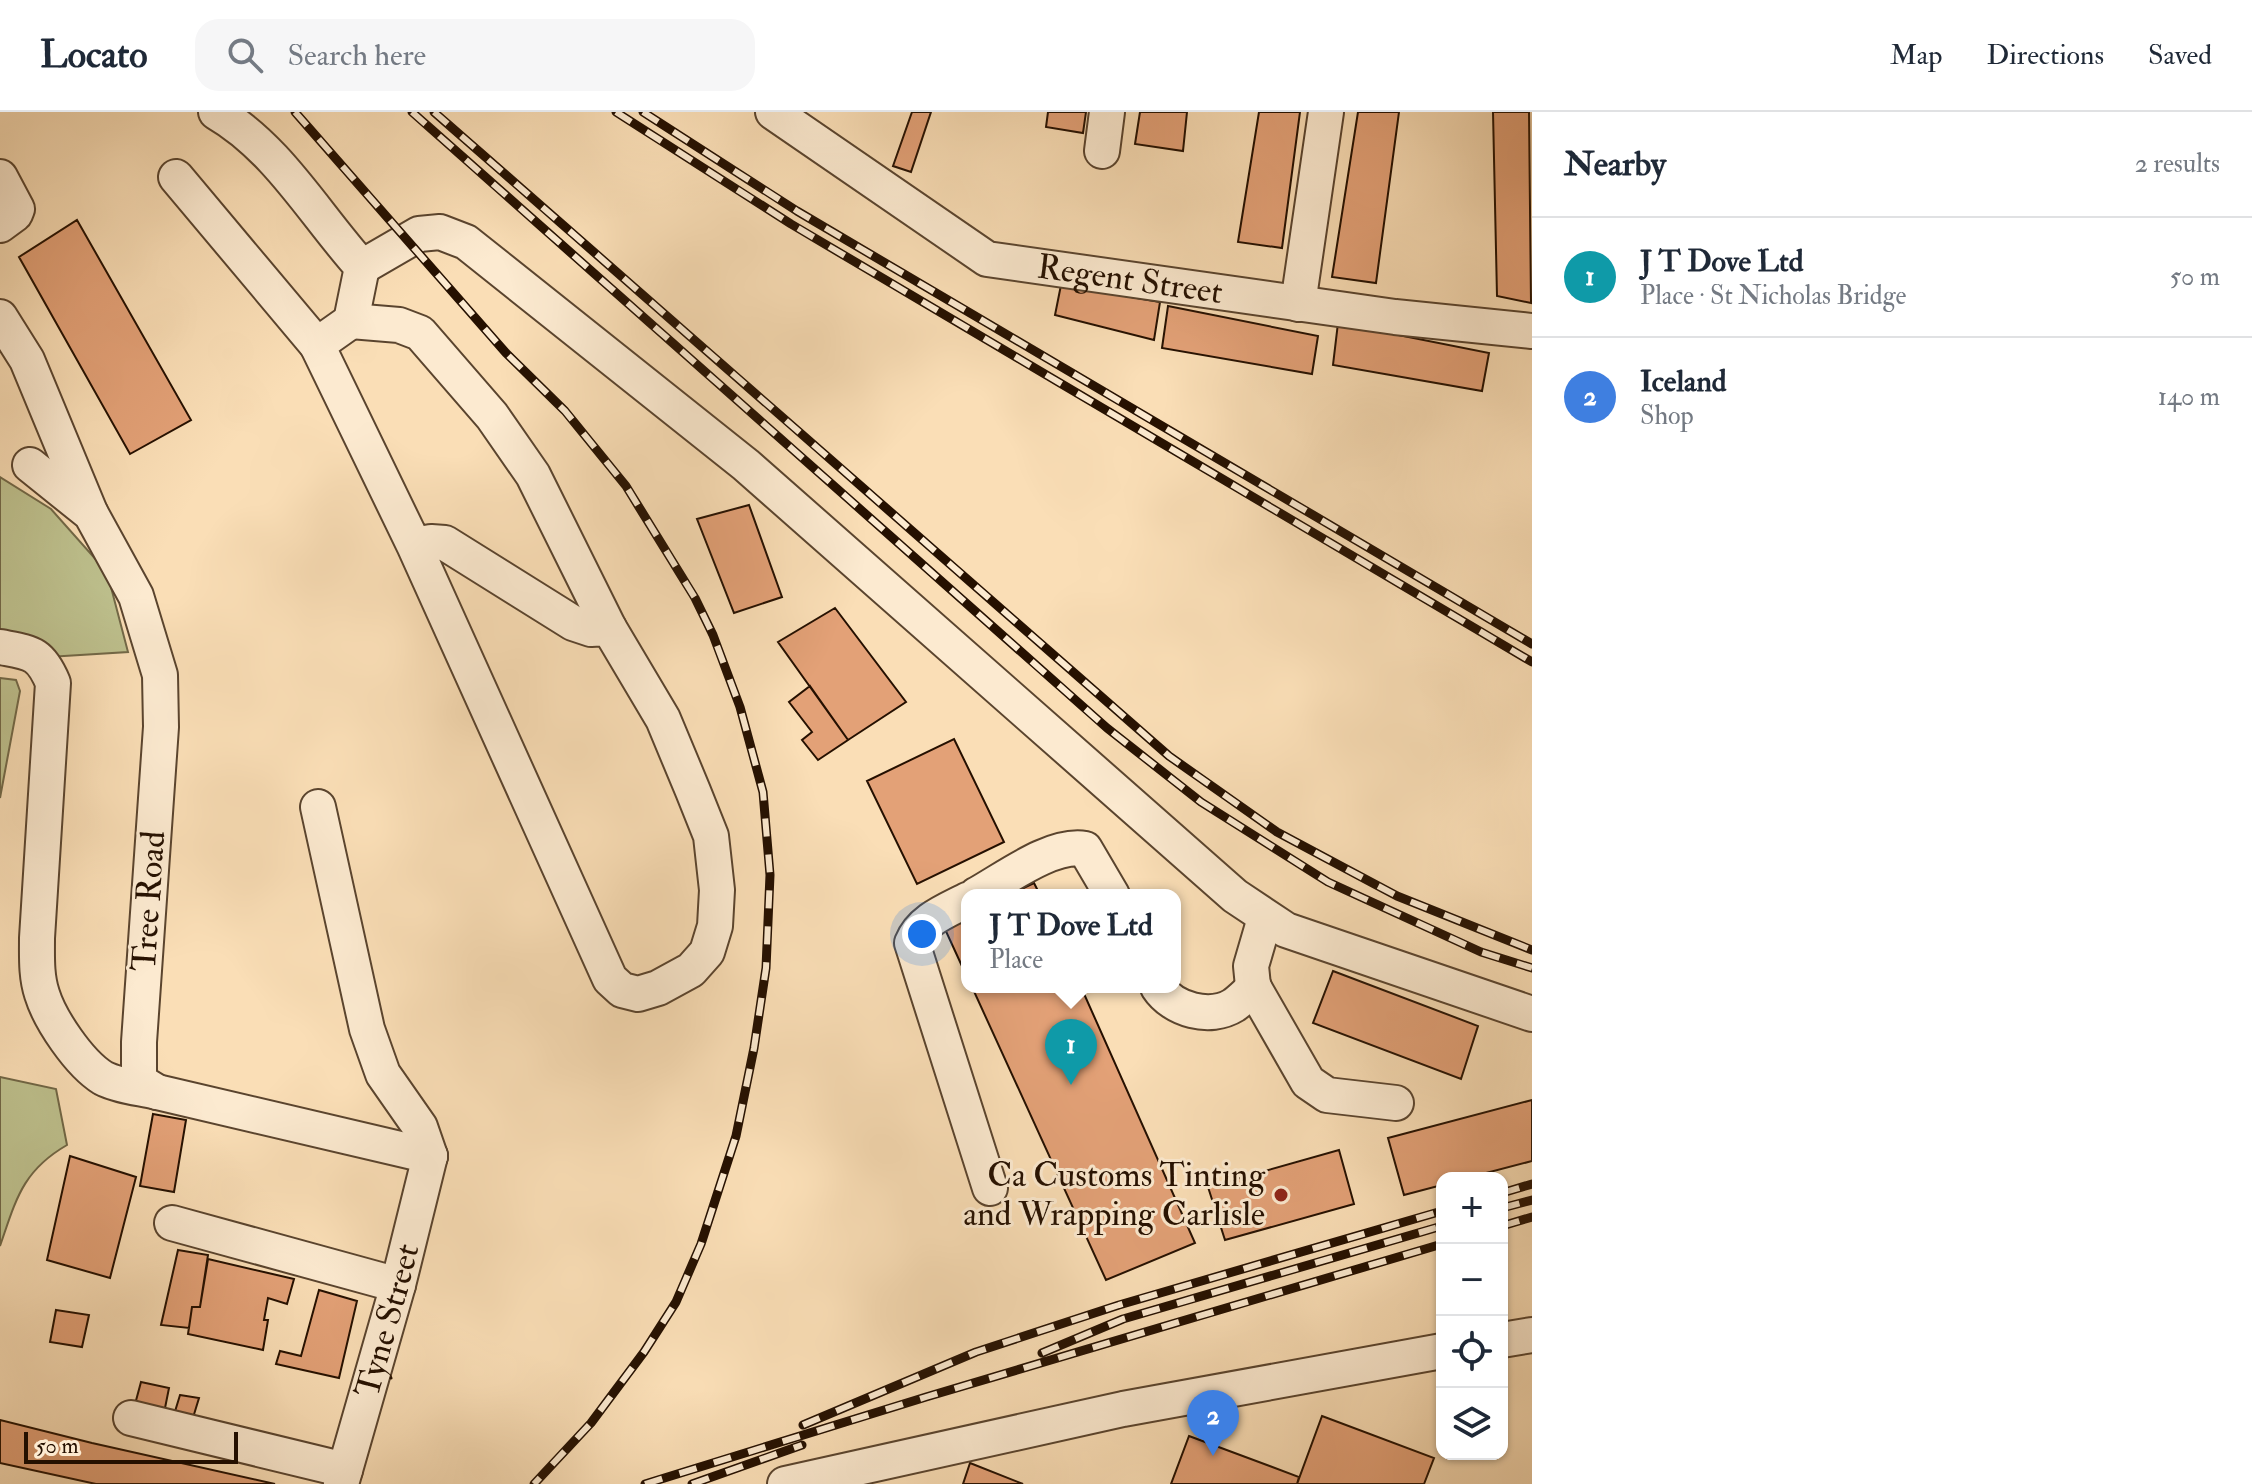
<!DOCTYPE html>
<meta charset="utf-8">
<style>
:root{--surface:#fff;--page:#f6f6f7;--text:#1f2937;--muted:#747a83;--line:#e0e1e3;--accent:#8f2418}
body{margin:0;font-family:"IM FELL Double Pica",serif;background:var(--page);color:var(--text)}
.controls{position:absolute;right:24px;bottom:24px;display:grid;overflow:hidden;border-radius:16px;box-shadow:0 2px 6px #0004}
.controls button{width:72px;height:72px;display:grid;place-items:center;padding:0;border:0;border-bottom:2px solid var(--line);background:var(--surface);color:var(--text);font:40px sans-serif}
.scale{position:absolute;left:24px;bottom:20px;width:214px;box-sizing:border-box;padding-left:8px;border:4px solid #251000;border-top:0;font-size:22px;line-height:28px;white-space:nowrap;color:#251000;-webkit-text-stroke:6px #fcead0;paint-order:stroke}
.you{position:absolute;left:922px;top:822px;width:28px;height:28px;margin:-20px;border:6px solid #fff;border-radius:50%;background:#1a73e8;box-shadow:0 0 0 12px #1a73e833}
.badge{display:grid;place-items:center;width:52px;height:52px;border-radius:50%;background:var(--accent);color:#fff;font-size:26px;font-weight:700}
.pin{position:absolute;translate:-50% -66px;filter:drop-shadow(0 2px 4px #0008)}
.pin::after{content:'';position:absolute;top:42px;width:28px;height:24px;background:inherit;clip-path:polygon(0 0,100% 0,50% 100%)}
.popup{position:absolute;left:961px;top:777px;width:220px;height:104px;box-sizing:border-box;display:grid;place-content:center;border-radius:16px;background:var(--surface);filter:drop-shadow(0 2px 6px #0005);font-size:26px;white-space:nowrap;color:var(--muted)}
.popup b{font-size:30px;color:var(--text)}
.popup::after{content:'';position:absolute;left:50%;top:100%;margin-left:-16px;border:16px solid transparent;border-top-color:var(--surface)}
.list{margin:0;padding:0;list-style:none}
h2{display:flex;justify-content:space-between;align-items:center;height:104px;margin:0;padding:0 32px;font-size:34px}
h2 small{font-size:26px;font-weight:400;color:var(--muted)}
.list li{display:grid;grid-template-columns:52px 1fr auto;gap:24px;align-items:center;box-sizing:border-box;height:120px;padding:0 32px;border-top:2px solid var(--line)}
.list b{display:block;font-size:30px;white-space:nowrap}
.list p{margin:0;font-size:26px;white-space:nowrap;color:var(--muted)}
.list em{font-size:26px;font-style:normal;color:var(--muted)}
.icon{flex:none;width:44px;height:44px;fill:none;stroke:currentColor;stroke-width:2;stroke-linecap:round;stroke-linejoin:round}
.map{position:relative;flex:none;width:1532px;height:1372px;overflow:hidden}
header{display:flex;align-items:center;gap:48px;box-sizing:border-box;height:112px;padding:0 40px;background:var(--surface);border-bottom:2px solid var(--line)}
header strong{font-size:38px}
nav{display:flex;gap:44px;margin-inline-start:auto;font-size:28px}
.search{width:560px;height:72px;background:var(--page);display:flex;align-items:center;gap:20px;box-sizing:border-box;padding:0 28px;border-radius:24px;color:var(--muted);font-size:30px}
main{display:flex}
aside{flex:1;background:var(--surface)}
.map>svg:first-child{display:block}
.green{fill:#bec18e;stroke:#726847;stroke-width:2}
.building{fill:#e3a177;stroke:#251000;stroke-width:2}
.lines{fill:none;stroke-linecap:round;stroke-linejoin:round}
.minor-casing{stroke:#5a442e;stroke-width:38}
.minor{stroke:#fcead0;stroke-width:34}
.rail-casing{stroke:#251000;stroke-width:9}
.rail{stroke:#fcead0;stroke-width:6;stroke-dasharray:18;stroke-linecap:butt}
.poi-dot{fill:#8f2418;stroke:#fcead0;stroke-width:3}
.labels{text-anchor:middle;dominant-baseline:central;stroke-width:6;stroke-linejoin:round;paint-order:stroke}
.street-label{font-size:34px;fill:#251000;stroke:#fcead0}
.poi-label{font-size:34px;fill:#251000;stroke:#fcead0;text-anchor:end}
</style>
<header>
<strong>Locato</strong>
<div class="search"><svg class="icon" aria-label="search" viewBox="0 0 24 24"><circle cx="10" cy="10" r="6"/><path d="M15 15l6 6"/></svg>Search here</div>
<nav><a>Map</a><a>Directions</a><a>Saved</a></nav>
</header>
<main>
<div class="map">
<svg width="1532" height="1372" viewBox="0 0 1532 1372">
<rect width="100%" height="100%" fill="#fadeb6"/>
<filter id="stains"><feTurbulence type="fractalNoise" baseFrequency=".0025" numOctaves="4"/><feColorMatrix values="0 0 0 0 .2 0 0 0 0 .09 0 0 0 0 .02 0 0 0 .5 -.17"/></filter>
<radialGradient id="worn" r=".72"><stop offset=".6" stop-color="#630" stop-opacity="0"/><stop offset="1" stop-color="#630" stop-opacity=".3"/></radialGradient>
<path class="green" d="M0,365L51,397L107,460L128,540L48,545L0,519Z
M0,566L16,568L20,579L0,686Z
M0,965L56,977L67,1033C22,1059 16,1088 0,1134Z"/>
<path class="building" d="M912,0H931L911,60L893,54Z
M1048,0H1086L1083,21L1046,15Z
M1140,0H1187L1183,39L1135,32Z
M1259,0H1300L1282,136L1238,130Z
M1358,0H1399L1376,171L1332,165Z
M1493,0H1529L1531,191L1497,184Z
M77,108L191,308L130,342L19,145Z
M1061,173L1160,190L1154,228L1055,203Z
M1168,194L1318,224L1312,262L1162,236Z
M1338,211L1489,241L1482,279L1333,253Z
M749,393L782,485L734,501L697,407Z
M835,496L906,590L848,628L778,530Z
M810,574L848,628L818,648L802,628L812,620L789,590Z
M954,627L1004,730L917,772L867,669Z
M1034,771L1040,783H1009Z
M967,804V865L944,815Z
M1333,859L1478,914L1461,967L1313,911Z
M972,875H1081L1195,1131L1106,1168Z
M1532,988V1049L1467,1066H1442V1073L1404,1083L1388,1026Z
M153,1002L186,1008L174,1080L140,1074Z
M1339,1038L1354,1092L1225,1128L1208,1075Z
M70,1044L136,1065L110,1166L47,1148Z
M178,1138L208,1143L200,1195H192L189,1216L161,1213Z
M208,1147L294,1167L287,1192L268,1186L264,1208H268L263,1238L188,1222L192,1195H200Z
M319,1178L357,1189L339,1266L276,1252L280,1239L301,1244Z
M56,1198L89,1203L82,1235L50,1230Z
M141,1270L169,1276L164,1301L134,1296Z
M180,1283L199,1286L192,1309L173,1306Z
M1322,1304L1434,1346L1424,1372H1297Z
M0,1308L92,1331L275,1372H96L0,1351Z
M1189,1324L1299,1365L1297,1372H1171Z
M970,1351L1023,1372H963Z"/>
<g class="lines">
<defs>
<g id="minor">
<path d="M216,0C278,36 315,103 362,155L351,209L317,233L414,433L610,867L622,878L638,882L658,876L691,858L707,840L715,814L717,778L711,724L693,679L663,607L609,516L591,517L573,511L445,431L431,430L414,433"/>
<path id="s1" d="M773,0L987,147L1395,205L1532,219"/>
<path d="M1102,39L1107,0"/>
<path d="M0,65L17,97L15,102L0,113"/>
<path d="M176,65L317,233"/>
<path d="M362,155L419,122L440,120L466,130L746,353L1235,784L1286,818L1532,902"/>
<path d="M1298,192L1326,0"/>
<path d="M0,205L27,248L90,400"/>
<path d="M351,209L399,213L420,221L492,304L533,363L609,516"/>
<path d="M30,353L91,402L136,484L160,563L161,615L139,930V969L157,980L430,1044"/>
<path d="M0,535C31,541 40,540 53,571L37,826C37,845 36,864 42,882C50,908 79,951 103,966C118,974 141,976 157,980"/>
<path d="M318,695L367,917L383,962L420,1015L430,1044"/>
<path d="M976,783C1005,767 1052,731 1085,737L1112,783"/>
<path d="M967,788C946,799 921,808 912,831L990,1076"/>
<path d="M1265,806L1251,854L1253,874L1308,970L1327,983L1396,991"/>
<path d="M1158,875C1173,898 1210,908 1234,893C1241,888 1248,881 1254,875"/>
<path d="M172,1111L398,1173"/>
<path d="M1502,1228L1532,1223"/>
<path d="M131,1306L345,1358"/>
<path id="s2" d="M341,1372L398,1173L430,1044"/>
<path d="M785,1372L1123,1297L1442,1239"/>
</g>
</defs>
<use href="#minor" class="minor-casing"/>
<use href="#minor" class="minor"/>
<defs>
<path id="rail" d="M295,0L506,241L565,299L626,374L695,486L713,523L740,595L763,680L770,763L766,856L754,936L736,1024L701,1132L676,1190L644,1240L591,1311L534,1372
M412,0L1107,616L1201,690L1328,770L1481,840L1532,856
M434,0L1169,644L1277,720L1397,784L1532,838
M616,0L791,112L1532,550
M643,0L797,99L1532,532
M1502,1081L1532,1072
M1502,1096L1532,1088
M1502,1114L1532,1105
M1042,1241L1123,1207L1442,1114
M803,1313L976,1240L1119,1193L1442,1099
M645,1372L926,1285L1442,1132
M692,1372L802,1333"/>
</defs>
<use href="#rail" class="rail-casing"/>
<use href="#rail" class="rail"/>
</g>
<circle class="poi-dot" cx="1281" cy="1083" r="8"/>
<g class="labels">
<g class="street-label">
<text stroke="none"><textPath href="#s1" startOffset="404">Regent Street</textPath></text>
<text transform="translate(149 789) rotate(-86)">Tree Road</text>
<text stroke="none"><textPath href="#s2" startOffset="170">Tyne Street</textPath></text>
</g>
<g class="poi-label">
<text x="1265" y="1063">Ca Customs Tinting<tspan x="1265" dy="39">and Wrapping Carlisle</tspan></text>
</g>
</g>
<rect width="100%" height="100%" filter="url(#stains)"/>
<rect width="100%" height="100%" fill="url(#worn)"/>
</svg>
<div class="controls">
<button>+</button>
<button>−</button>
<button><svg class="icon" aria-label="locate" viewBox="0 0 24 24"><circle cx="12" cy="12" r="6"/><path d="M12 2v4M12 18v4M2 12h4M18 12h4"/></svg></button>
<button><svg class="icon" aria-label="layers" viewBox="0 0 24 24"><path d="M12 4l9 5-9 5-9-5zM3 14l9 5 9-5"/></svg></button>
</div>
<div class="scale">50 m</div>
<div class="you"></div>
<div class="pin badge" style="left:1071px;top:973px;background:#0f9aa8">1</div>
<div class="popup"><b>J T Dove Ltd</b>Place</div>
<div class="pin badge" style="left:1213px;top:1344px;background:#3f7fe0">2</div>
</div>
<aside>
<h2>Nearby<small>2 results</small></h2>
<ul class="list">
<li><span class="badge" style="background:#0f9aa8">1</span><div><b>J T Dove Ltd</b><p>Place · St Nicholas Bridge</p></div><em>50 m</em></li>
<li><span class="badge" style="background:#3f7fe0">2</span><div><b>Iceland</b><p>Shop</p></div><em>140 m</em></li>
</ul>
</aside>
</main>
